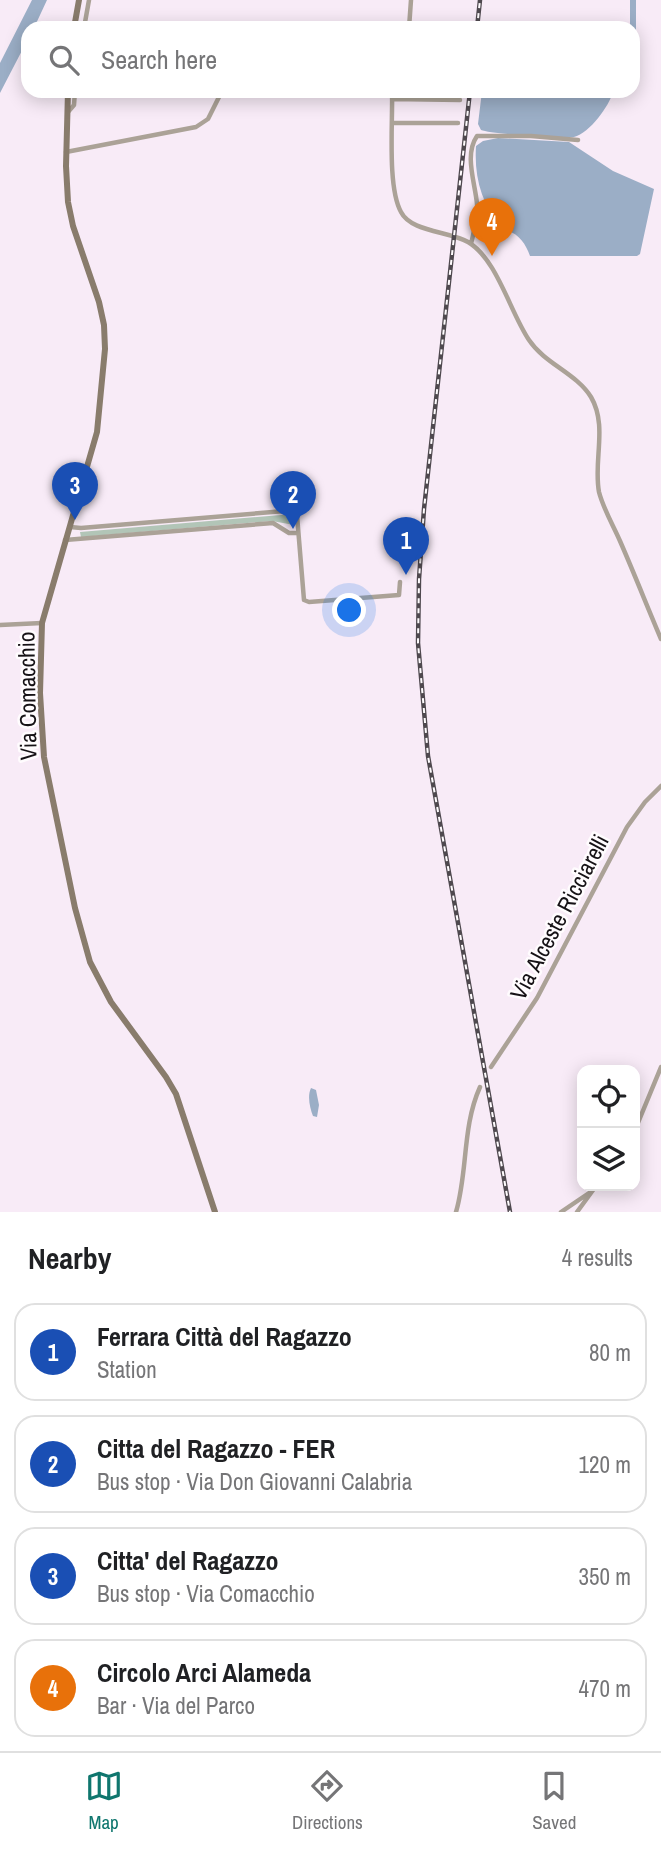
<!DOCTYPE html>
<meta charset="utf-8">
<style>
:root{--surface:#fff;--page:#f6f6f6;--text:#202124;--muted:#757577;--line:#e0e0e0;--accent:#0f766e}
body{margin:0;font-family:"Archivo Narrow",sans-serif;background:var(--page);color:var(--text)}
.controls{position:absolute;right:21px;bottom:21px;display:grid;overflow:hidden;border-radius:14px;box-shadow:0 4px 18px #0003}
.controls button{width:63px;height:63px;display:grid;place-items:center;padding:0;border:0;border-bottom:2px solid var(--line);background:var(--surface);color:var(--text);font:35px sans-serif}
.you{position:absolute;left:350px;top:611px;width:24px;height:24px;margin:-18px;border:5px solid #fff;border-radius:50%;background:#1a73e8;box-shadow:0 0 0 10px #1a73e833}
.badge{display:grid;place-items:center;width:46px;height:46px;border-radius:50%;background:var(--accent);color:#fff;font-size:23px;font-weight:700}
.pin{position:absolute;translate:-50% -58px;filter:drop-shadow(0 2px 4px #0008)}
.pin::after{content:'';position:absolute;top:37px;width:24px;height:21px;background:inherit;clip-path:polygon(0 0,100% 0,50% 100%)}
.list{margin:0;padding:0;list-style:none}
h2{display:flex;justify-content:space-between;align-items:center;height:91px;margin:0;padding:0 28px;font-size:30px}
h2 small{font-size:23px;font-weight:400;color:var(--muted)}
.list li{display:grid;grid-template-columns:46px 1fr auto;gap:21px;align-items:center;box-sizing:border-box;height:98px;margin:0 14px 14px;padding:0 14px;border:2px solid var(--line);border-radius:21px}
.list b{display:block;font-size:26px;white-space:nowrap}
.list p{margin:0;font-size:23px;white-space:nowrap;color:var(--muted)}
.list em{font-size:23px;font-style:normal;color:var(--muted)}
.icon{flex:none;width:38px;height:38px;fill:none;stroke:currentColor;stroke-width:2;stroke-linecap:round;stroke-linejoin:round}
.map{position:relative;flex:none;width:661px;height:1212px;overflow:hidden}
.search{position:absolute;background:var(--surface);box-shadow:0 4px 18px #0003;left:21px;right:21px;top:21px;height:77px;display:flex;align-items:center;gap:18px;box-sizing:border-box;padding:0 24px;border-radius:21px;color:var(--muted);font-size:26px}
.sheet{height:539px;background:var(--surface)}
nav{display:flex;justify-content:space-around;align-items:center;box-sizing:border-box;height:98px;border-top:2px solid var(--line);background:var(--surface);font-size:19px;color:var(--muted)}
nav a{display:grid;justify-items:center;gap:4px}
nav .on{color:var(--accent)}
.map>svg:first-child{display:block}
.green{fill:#b2c5b7}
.water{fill:#9baec6}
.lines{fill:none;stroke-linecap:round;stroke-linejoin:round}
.canal{stroke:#9baec6;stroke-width:6}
.street{stroke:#aba297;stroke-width:4.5}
.secondary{stroke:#897c6c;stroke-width:6}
.rail-casing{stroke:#4f494f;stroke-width:4.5}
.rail{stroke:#fffcfe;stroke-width:2;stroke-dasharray:5;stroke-linecap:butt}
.labels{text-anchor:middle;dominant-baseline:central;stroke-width:5;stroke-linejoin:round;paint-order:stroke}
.street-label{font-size:23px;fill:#161216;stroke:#fffcfe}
</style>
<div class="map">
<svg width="661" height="1212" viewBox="0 0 661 1212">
<rect width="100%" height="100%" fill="#f8ebf7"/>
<path class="green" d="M281,515H292L294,525L272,521L81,537L80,532Z"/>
<path class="water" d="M32,0H47L34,28H28V39L0,93V63Z
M482,91H612L613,92C609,106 590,133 574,137C564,139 491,134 481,130L478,124Z
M498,138L569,142L613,171L654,189L640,254L637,256H530C525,241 516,231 501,229C482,203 474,179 476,146L483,141Z
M311,1088L316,1090L319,1105L317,1117L313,1116C310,1108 307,1096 311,1088Z"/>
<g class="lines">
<path class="canal" d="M633,45V0"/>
<path class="street" d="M84,28L89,0
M409,28L411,0
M392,91C393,121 387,187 401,212C411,232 449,231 468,242C497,259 510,312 529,340C545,364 576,373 591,397C608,426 593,461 599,492C603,508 613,525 620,541C634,573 647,606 661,639
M392,99L460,100
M68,112L74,105L75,91
M392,123H458
M66,152L196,127L208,119L222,91
M471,244C474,231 478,217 477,204C475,182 464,155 477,136H531L578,140
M294,479L304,600L309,602L399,595L400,582
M70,527L81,528L297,510
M65,540L273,523L289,533H298
M0,625L42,623
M491,1067L537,998L627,827L645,802L661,786
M635,1130L661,1067
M456,1212C468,1171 462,1127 480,1087
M561,1212L592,1191
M577,1212L596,1186"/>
<path class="secondary" d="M74,28L79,0
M68,91L66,166L68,202L73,226L99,302L104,325L105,349L97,432L42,623L40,693L44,757L75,908L90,962L111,1002L166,1077L176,1094L215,1212"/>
<defs>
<path id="rail" d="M477,28L480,0
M470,91L424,509L419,579L418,643L428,756L510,1212"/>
</defs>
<use href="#rail" class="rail-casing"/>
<use href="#rail" class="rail"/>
</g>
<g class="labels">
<g class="street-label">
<text transform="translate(27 696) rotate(-91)">Via Comacchio</text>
<text transform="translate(559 917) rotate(-62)">Via Alceste Ricciarelli</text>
</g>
</g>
</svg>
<div class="controls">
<button><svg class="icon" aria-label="locate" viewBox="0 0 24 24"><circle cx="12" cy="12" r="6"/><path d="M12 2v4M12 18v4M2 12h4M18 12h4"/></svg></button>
<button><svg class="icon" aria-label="layers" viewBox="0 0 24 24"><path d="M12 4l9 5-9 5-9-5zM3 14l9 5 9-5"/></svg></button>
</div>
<div class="you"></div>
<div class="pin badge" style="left:406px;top:575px;background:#1a4fb4">1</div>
<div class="pin badge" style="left:293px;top:529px;background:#1a4fb4">2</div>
<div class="pin badge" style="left:75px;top:520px;background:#1a4fb4">3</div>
<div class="pin badge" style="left:492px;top:256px;background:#e8710a">4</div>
<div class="search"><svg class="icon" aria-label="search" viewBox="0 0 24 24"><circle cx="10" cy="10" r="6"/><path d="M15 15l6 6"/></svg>Search here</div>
</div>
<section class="sheet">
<h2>Nearby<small>4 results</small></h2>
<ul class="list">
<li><span class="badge" style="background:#1a4fb4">1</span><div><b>Ferrara Città del Ragazzo</b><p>Station</p></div><em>80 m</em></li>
<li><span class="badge" style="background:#1a4fb4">2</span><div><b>Citta del Ragazzo - FER</b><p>Bus stop · Via Don Giovanni Calabria</p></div><em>120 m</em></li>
<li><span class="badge" style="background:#1a4fb4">3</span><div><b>Citta' del Ragazzo</b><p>Bus stop · Via Comacchio</p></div><em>350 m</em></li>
<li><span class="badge" style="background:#e8710a">4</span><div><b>Circolo Arci Alameda</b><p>Bar · Via del Parco</p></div><em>470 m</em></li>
</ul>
</section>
<nav>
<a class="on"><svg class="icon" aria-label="map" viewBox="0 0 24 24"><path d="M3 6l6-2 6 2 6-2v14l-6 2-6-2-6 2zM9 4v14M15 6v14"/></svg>Map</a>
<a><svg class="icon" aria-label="directions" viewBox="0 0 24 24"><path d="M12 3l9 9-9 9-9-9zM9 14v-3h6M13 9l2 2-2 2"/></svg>Directions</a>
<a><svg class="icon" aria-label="saved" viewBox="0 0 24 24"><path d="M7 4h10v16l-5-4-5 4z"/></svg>Saved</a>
</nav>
